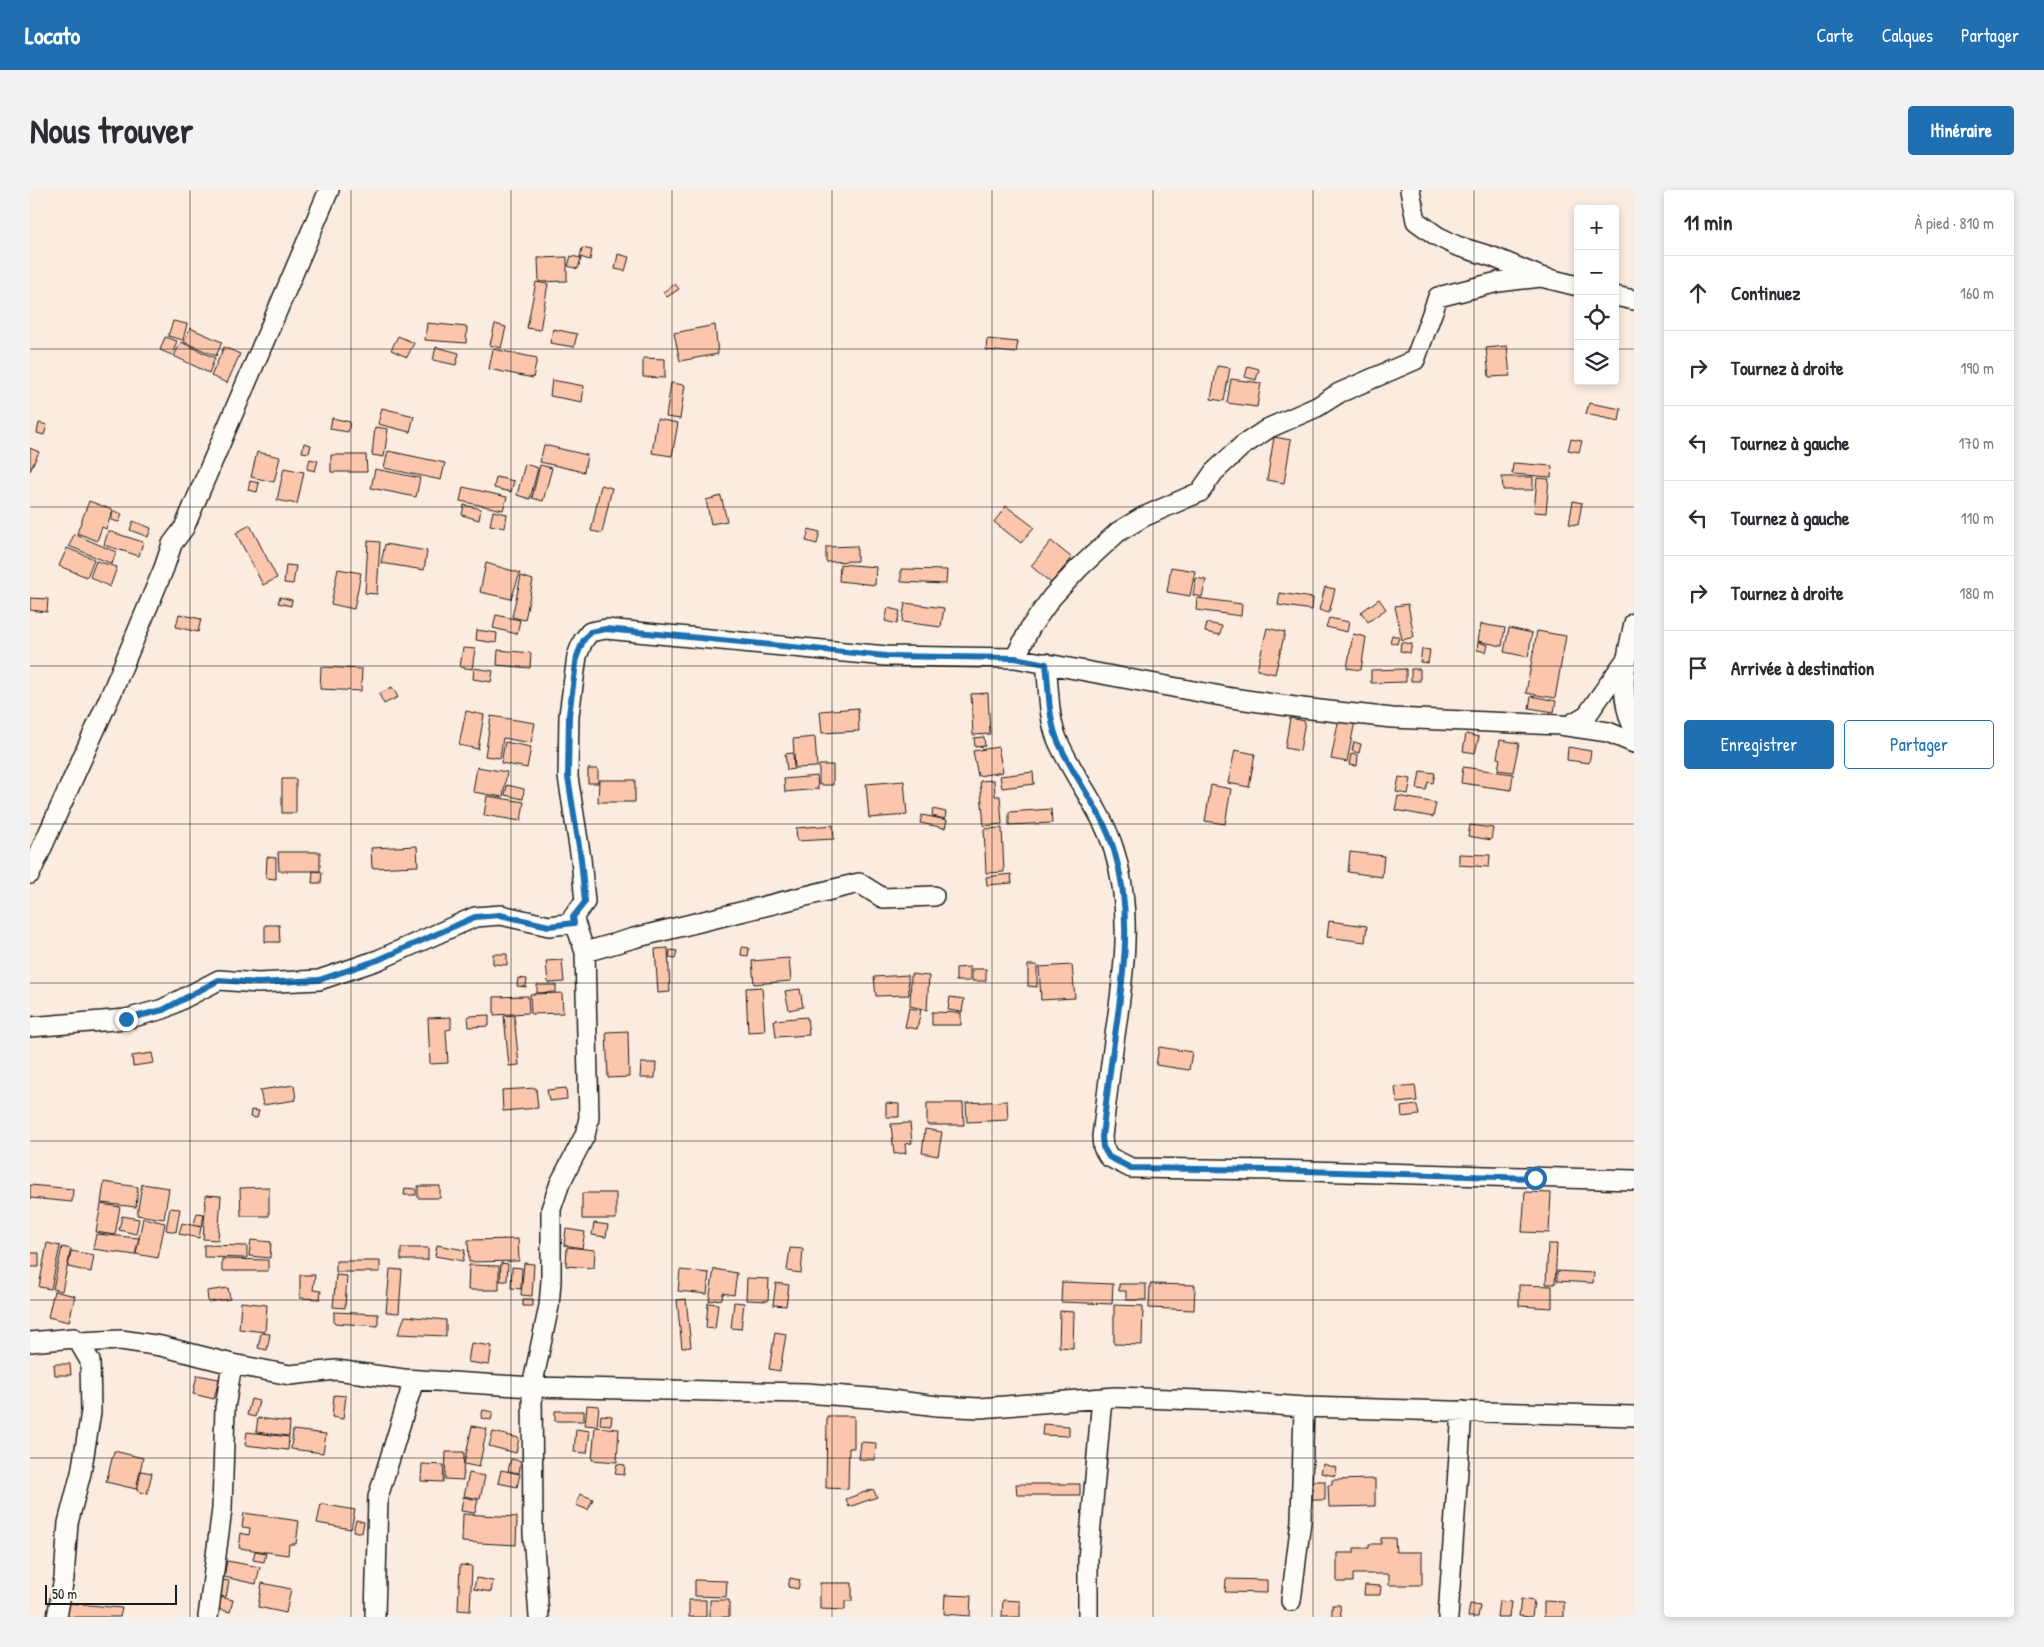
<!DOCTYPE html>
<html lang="fr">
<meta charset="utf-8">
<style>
:root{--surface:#fff;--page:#f2f2f3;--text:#2b2b33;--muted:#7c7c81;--line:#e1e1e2;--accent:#1f6fb2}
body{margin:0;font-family:"Patrick Hand",sans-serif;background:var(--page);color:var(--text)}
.controls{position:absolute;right:15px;top:15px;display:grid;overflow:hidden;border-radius:5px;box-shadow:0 2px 8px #0003}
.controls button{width:45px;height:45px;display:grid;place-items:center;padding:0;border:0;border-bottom:1px solid var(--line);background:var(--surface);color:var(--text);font:25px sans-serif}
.scale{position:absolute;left:15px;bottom:12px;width:132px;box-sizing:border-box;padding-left:5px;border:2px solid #1c1c1c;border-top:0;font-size:14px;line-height:18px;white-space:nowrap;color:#1c1c1c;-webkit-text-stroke:4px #fdfcf7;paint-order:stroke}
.stop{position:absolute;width:15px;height:15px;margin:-11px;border:4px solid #1f6fb2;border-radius:50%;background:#fff}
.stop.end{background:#1f6fb2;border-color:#fff;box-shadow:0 1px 5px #0008}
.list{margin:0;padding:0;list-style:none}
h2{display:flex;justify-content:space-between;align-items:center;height:65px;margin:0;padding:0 20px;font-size:21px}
h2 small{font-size:16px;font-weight:400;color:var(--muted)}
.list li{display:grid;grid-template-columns:32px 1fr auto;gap:15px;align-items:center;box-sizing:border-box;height:75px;padding:0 20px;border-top:1px solid var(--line)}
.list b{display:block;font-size:19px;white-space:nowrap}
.list em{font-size:16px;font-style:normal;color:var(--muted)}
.actions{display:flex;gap:10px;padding:15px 20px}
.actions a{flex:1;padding:11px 0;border:1px solid var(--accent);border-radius:5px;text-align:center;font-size:18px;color:var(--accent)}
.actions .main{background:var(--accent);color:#fff}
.icon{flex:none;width:28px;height:28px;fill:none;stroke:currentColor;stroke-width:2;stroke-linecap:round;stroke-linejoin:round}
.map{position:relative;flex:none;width:1604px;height:1427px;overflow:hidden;border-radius:5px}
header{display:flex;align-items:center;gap:30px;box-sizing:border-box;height:70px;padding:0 25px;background:var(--accent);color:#fff}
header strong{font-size:24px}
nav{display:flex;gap:28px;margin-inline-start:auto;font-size:18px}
.intro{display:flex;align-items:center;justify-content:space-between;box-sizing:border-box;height:120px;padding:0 30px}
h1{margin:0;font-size:35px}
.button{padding:12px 22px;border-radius:5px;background:var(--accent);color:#fff;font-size:18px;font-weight:700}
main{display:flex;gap:30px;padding:0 30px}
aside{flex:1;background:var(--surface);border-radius:5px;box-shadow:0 2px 8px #0003}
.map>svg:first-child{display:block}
.building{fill:#fbc6ac;stroke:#1c1c1c}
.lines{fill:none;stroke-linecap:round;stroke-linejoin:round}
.street-casing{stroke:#1c1c1c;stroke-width:22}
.street{stroke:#fdfcf7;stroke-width:19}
.route{stroke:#1f6fb2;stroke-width:6}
.grid{fill:none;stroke:#1c1c1c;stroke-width:1;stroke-opacity:0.55}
</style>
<header>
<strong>Locato</strong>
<nav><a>Carte</a><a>Calques</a><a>Partager</a></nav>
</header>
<div class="intro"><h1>Nous trouver</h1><a class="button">Itinéraire</a></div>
<main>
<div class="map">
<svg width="1604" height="1427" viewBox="0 0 1604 1427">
<rect width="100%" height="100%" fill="#fcece0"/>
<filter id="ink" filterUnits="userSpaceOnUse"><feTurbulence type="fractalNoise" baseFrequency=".02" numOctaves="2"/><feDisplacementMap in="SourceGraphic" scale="10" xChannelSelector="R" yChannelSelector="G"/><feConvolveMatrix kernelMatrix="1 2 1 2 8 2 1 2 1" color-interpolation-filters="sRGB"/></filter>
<g filter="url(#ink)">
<path class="building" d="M552,58L562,60L560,70L550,67Z
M588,64L599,67L595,81L585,79Z
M541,66L551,68L548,79L538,76Z
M537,67V91L509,92L508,68Z
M506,92L518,94L510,140L497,138Z
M645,94L649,99L637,107L633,102Z
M143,131L157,134L153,150L138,146Z
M397,133L437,137L436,153L395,150Z
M465,134L476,137L471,158L460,155Z
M685,135L688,164L650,171L644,143Z
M160,138L192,152L186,166L154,152Z
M523,139L547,144L544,157L520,153Z
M368,146L384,153L377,167L361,160Z
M135,147L147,151L142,165L130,160Z
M957,149L988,152L986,163L956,160Z
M151,152L185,168L179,183L144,166Z
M1477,156L1480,186L1459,187L1456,158Z
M194,157L210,164L197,193L181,186Z
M406,157L429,163L426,175L403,170Z
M463,159L507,168L503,188L459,179Z
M613,168L635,169V188L613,187Z
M1187,176L1200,178L1194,211L1181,209Z
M1218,176L1229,179L1226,190L1215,187Z
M1201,189L1231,193L1227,217L1197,213Z
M522,190L554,196L552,212L520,206Z
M641,193L655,195L650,229L636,227Z
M1559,213L1591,219L1589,231L1556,224Z
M352,218L384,226L380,242L348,234Z
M302,228L320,232L318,242L300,239Z
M627,229L648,233L642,266L622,263Z
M9,233L17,235L14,245L7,243Z
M345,237L358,239L354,267L342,265Z
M1244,247L1261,250L1254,293L1237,290Z
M1541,249L1552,251L1549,262L1538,260Z
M274,253L281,255L279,263L272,262Z
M514,255L557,265L554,282L510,272Z
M0,258L9,262L0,281Z
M358,261L415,273L411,290L354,278Z
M227,262L250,267L244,292L221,287Z
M301,265H336L337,282H301Z
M280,269L288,271L285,281L277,279Z
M1483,273L1522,276L1521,287L1482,284Z
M495,274L508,278L500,309L487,305Z
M510,275L522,278L513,311L502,308Z
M254,278L274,282L267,314L247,310Z
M345,279L390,288L386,307L341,298Z
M466,287L484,291L481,302L464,298Z
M1472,287H1503V300H1473Z
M1507,288L1519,289L1516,323L1504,322Z
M220,291L229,293L227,302L218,300Z
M571,295L582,298L572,343L561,341Z
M433,297L477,307L473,320L430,311Z
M691,306L697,331L681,334L676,310Z
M59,311L83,320L76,339L72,337L67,351L47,343Z
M1543,311L1552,313L1548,335L1539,334Z
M434,315L451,319L449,330L432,325Z
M976,316L1004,337L991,353L964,332Z
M83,321L92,324L89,332L81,330Z
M463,321L477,324L475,338L460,335Z
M103,331L121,338L118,347L100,340Z
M220,335L247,388L233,395L206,343Z
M779,339L790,342L787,354L776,351Z
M78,341L113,352L109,366L74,355Z
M44,344L86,362L82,374L39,356Z
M338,351L350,352L347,404L335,403Z
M1021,351L1042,368L1021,393L1001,376Z
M355,354L397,361L394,380L351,373Z
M827,356V371L796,372V357Z
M37,358L64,369L57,387L29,376Z
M66,371L87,377L80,397L60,387Z
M456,373L490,383L481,409L450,402Z
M810,374L846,377L845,395L809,391Z
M256,375L266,376L263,394L254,393Z
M1141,377L1165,381L1160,406L1137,402Z
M308,379L331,383L324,419L301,414Z
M871,379L917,380L916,394L871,392Z
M491,386L503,390L495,430L482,427Z
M1166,388L1176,390L1172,407L1163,405Z
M1295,397L1305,399L1299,423L1289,420Z
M1250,403L1283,408L1282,420L1248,415Z
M250,407L262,410L261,416L248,413Z
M0,408L18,409L17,422L0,420Z
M1167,408L1212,414L1211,426L1166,420Z
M1349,409L1356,419L1338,432L1331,422Z
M875,413L914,418L911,437L872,432Z
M1378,414L1384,447L1372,450L1365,416Z
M858,418L870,421L867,434L855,431Z
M149,424L171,429L168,442L146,437Z
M466,425L490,430L487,444L463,438Z
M1299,428L1319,432L1317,442L1296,437Z
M1177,433L1192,436L1190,445L1175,442Z
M1451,434L1475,438L1472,456L1448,451Z
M1237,438L1255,442L1245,484L1227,480Z
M1479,438L1502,443L1498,467L1474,462Z
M447,440L467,443L466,453L446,450Z
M1507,441L1536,446L1525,508L1496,503Z
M1323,444L1336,447L1331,480L1317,478Z
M1362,445L1369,447L1367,454L1360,452Z
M1371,452L1382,454L1380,463L1370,461Z
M1448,452L1458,455L1456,462L1447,460Z
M433,458L445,459L442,479L430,477Z
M1392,459L1400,460L1398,473L1390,472Z
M468,460L501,463L500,478L467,475Z
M291,477L332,479L331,501L290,499Z
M444,478L463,481L461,492L443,489Z
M1376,479V492L1341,493V480Z
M1381,479H1390V491H1381Z
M362,497L368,507L354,514L349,504Z
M958,503L960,544L943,545L941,504Z
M1501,506L1526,511L1524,522L1499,518Z
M828,518L829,541L792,543L790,521Z
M436,521L454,525L448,559L429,555Z
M461,526L505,533L501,553L473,548L470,568L455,566Z
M1260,528L1275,531L1270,561L1255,558Z
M1309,528L1325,531L1317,572L1301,569Z
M1436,544L1449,547L1445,563L1433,561Z
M785,547L787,577L765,578L763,549Z
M954,547L955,556L945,557L944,548Z
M1470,550L1489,553L1483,582L1468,580L1470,569L1467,568Z
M475,552L501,557L497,578L471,573Z
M1324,552L1331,554L1329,563L1322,561Z
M968,557L973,582L948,586L943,561Z
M1538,557L1561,561L1559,573L1537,570Z
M1205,560L1225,564L1219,597L1198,593Z
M763,563L764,579L757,580L755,564Z
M1321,564L1328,565L1327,576L1319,575Z
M789,575H803V595H789Z
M447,577L477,582L473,607L443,602Z
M1433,577L1483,584L1481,600L1431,593Z
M558,579H568V593H558Z
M1390,581L1405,583L1403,593L1398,592L1396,600L1387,599Z
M1003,582L1004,594L972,598L970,586Z
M787,586L788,599L755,602L754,589Z
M1369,587L1381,589L1378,604L1366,602Z
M252,589H266V623H252Z
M569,590H605V612H568Z
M964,590L965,606H970L972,634L954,636L950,591Z
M874,591L877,625L839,628L836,594Z
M477,595L494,599L493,609L475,605Z
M1181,595L1201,599L1195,634L1175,631Z
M457,606L494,612L491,631L454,625Z
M1368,606L1406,613L1403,627L1365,620Z
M903,619L916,622L915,629L902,626Z
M1021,619L1022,633L979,635V622Z
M892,625L917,630L915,638L890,633Z
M803,635L804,649L767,651L766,638Z
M1440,635L1463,638L1461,650L1438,646Z
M972,638L974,682L956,683L954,639Z
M387,656L388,676L342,678L341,658Z
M248,662H290V681H249Z
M1320,662L1354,666L1352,687L1318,682Z
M1429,664L1460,665L1459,677L1429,675Z
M237,667L246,668V689L236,688Z
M283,681L292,682L291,693H282Z
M981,684L982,693L957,695L956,687Z
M1299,731L1337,736L1335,752L1297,747Z
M235,735H249L250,752H235Z
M712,757L719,758L718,766L711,765Z
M638,758L640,802L628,803L625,759Z
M640,760L647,761L645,769L639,768Z
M463,764H477V775L463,774Z
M759,768L761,791L724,794L722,771Z
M532,770L534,792L518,793L516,771Z
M998,775H1007V797L998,796Z
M1042,775L1045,808L1011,810L1009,777Z
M940,777V791H926V778Z
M942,779H956V791H942Z
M881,784L899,786L897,820L880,816Z
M878,785L879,805L846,806L844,787Z
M488,788L497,789L496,797L487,796Z
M507,795H526V802L507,803Z
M732,797L735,841L718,842L716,798Z
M770,799L773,817L759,820L755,801Z
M532,803L533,823L501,824L500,804Z
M498,806L499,823L464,825V807Z
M920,807L934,809L932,822L918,820Z
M879,818L891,820L887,839L875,837Z
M902,822L931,823V835H902Z
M459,825V836L439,837L438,826Z
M484,825L489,875L479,876L474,826Z
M421,827V839L416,840L418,873L400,874L398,828Z
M777,827L779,845L746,847L744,830Z
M598,841L599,887L578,888L576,842Z
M1129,857L1162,862L1159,880L1126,875Z
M122,863L124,873L103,876L102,866Z
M611,873H626L625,888H610Z
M264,895L266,910L233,915L230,900Z
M1385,895L1387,911L1367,913L1365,897Z
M506,898L508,918L473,921L472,900Z
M536,898L537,909L519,911L517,900Z
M977,911L978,930L937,932L936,913Z
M856,913L869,914V927H856Z
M897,913H933L934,935H897Z
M1387,915L1389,925L1372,927L1371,917Z
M221,920L229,921L227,928L220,927Z
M880,933L882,953L875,954L876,963L864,964L861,934Z
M895,939L912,942L908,966L892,963Z
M74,992L108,997L106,1017L71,1013Z
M112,994L139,998L134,1029L107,1025Z
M0,995L43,999L42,1012L0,1008Z
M388,996H410V1008H388Z
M239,997V1026H211L210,998Z
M375,998L386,999V1005H374Z
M1495,1002L1521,1003L1519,1043L1492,1042Z
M552,1003H586V1029H552Z
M176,1005L191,1006L188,1050L173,1049Z
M71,1014L90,1017L85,1045L66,1042Z
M140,1018L150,1019L146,1042L136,1040Z
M167,1023L174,1024L172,1036L164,1034Z
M92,1026L109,1029L106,1044L89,1040Z
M113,1028L135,1033L128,1068L106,1064Z
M152,1033L171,1037L169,1048L149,1044Z
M564,1033L578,1035L576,1047L562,1045Z
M536,1039L555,1042L552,1058L534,1055Z
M66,1044L109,1048L105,1065L63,1059Z
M488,1049L489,1071L439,1072L438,1050Z
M221,1050L241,1052L240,1068L219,1066Z
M17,1053L30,1056L21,1099L9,1097Z
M1518,1054H1527L1525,1094H1516Z
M174,1055L217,1056V1068L174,1067Z
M407,1055L435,1060L433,1071L405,1066Z
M32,1057L41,1059L32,1101L23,1099Z
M537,1057L565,1060L564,1078L536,1076Z
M371,1058H398V1070H371Z
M760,1058L773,1059L771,1083L757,1081Z
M41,1061L64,1065L61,1082L38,1077Z
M0,1063H9V1077H0Z
M192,1069L238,1070V1081H192Z
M306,1071H350V1082H306Z
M471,1073L478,1074L477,1091H470Z
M494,1073L504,1074L502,1106L491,1105Z
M439,1075L469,1076V1100H438Z
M482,1077L492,1078L491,1099L481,1098Z
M360,1079L372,1080L369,1123L356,1122Z
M684,1079L707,1083L704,1105L693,1103L692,1109L679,1111Z
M650,1080L679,1083L677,1104L648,1101Z
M1527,1081L1564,1083L1563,1093L1527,1091Z
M270,1085H285L283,1100L291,1101L290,1109L270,1108Z
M306,1085L317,1086L315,1118L303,1117Z
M717,1088L739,1089L738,1111L716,1110Z
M1032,1092L1083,1094L1082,1114L1031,1112Z
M746,1093L759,1095L756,1116L743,1115Z
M1089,1094H1116V1110H1096V1101H1089Z
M1120,1094L1165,1095L1164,1120L1119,1118Z
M1489,1095L1522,1096V1118L1489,1116Z
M198,1098L200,1109L178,1112L177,1101Z
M24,1101L45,1106L39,1132L18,1127Z
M493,1109H503V1116H493Z
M656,1109L661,1157L652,1158L647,1110Z
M211,1112L237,1115L235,1142L209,1139Z
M704,1112L714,1113L711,1139L701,1138Z
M678,1113L688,1114L685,1139L676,1138Z
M1084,1115L1113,1116L1112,1155L1084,1154Z
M1030,1121L1044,1122L1043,1158L1029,1157Z
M304,1122L348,1124V1136L304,1133Z
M375,1126L416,1130V1146L368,1144Z
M745,1142L756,1144L750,1181L739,1179Z
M231,1143L240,1144L237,1160L228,1158Z
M441,1153L462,1156L459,1175L438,1172Z
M24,1174H40L41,1185H25Z
M167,1185L189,1189L184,1209L163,1204Z
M304,1205L316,1206L313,1229L302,1227Z
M221,1209L229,1211L225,1227L217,1225Z
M557,1215L569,1216L567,1236L555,1235Z
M453,1220L463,1222L461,1230L451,1228Z
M525,1221H554V1231H525Z
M571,1225L582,1226L581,1235L570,1234Z
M797,1226H824V1258H819L818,1299L796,1298Z
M228,1228L260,1232L259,1246L226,1242Z
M1013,1234L1039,1236V1246L1012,1245Z
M442,1236L457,1239L449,1277L434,1274Z
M565,1237L589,1239L587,1272L562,1270Z
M546,1239L560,1241L557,1263L544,1262Z
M263,1240L296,1244L293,1263L261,1259Z
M217,1242L259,1247L258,1260L215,1255Z
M463,1242L489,1248L486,1263L459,1256Z
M831,1252L846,1253L845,1270L829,1269Z
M84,1261L113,1268L106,1299L76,1292Z
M416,1262H434L433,1290L415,1289Z
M481,1269L491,1271L489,1283L478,1281Z
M392,1274L414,1275L413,1292L391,1291Z
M587,1274L595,1275L594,1285L585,1284Z
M1293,1274L1307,1278L1305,1286L1291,1283Z
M471,1280L490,1284L487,1297L468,1293Z
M111,1281L122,1283L117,1304L107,1301Z
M439,1283L455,1286L450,1309L434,1306Z
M1345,1289V1316L1299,1317L1298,1295H1302V1290Z
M1283,1291H1295V1310H1282Z
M986,1294H1050V1305H987Z
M843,1299L847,1307L819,1317L816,1309Z
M550,1304L563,1309L558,1320L546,1315Z
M433,1307L448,1310L445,1323L431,1321Z
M291,1314L325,1320L321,1339L287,1333Z
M214,1323L269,1331L266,1354H259L258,1365L209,1358L211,1343L219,1345L220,1338L212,1337Z
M433,1324L487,1327L486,1355L432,1352Z
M326,1330L334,1332L332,1343L323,1341Z
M1351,1348H1365L1366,1362H1392V1395H1359V1384H1323V1392H1307V1363H1324V1358H1339V1354H1351Z
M225,1361L236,1363L234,1372L223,1370Z
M197,1371L230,1377L226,1394L194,1387Z
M430,1375L442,1376L440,1421L428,1420Z
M446,1388L463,1391L461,1402L444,1399Z
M760,1388L770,1390L768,1399L758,1397Z
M1196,1389L1237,1390V1403L1195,1402Z
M193,1390L199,1391L196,1407L189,1406Z
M665,1390L697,1391L696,1407L665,1406Z
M232,1393L261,1399L256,1423L228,1417Z
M790,1393H822V1411H815V1420L790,1419Z
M1335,1395L1351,1396L1350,1405H1334Z
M915,1405L941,1406L940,1426L914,1424Z
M190,1407L203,1410L200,1422L188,1419Z
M1491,1409L1504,1411L1502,1427L1489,1426Z
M659,1410H676V1427H659Z
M680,1410H699V1427H680Z
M973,1410L990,1411V1427H972Z
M1469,1411L1481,1412L1479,1427H1467Z
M1514,1411L1534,1412V1427H1514Z
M38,1413L92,1418L90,1427H37Z
M1440,1414L1450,1416L1448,1427H1438Z
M1302,1415H1310L1311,1427H1302Z"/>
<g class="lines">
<defs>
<path id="street" d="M1380,0L1386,31L1407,46L1427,56L1463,67L1511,87L1548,96
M1585,106L1604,110
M1604,433C1596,470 1587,504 1604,539
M985,468L1000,438L1022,407L1049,378L1088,342L1113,327L1170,302L1184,282L1212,256L1239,238L1287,217L1309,203L1385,170L1408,107L1468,92L1511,87
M1016,473C1019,498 1018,526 1027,549C1043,587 1072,620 1084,660C1103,721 1094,784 1085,845C1080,879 1076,913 1072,947L1073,957L1079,967L1101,978L1243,980L1604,990
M1538,536L1557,525L1595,471
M0,684L82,502L134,378L142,354L154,338L299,0
M555,762L604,748L829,693L853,708L904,706
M0,837L96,829L133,819L189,790L228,793L289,790L348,770L445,727L471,725L519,736L544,733L543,727
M0,1152L44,1148L49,1152L91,1150L131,1156L202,1174L260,1185L306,1180L374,1189L502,1197L776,1203L853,1209L907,1216L950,1218L1085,1207L1196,1211L1274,1217L1604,1226
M1261,1411L1271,1331L1274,1217
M27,1427L34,1388L38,1333L51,1283L61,1222L60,1171L49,1152
M178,1427L192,1319L195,1218L202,1174
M345,1427L348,1307L384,1190
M509,1427L503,1343L502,1197L519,1116L521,1091V1019L530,993L555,945L559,928L555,762L543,727L555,712L551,669L538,587L539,525L547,466L553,451L560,442L576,439L856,466L985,468L1202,508L1272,518L1362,528L1530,535L1578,542L1604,553
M1058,1427V1369L1072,1208
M1418,1427L1432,1221"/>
</defs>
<use href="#street" class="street-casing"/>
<use href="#street" class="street"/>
</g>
</g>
<g class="lines" filter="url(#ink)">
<path class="route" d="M96,829L133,820L189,790L228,793L289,790L348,770L445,727L470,725L519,736L544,733L543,727L555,712L551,669L538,587L539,525L547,466L553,451L560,442L576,439L856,466L985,468L1016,474C1019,498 1018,526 1027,549C1043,587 1072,620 1084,660C1103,721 1094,784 1085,845C1080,879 1076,913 1072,947L1073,957L1079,967L1101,978L1243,980L1505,988"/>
</g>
<path class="grid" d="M160,0V1427M321,0V1427M481,0V1427M642,0V1427M802,0V1427M962,0V1427M1123,0V1427M1283,0V1427M1444,0V1427M0,159H1548M1585,159H1604M0,317H1604M0,476H1604M0,634H1604M0,793H1604M0,951H1604M0,1110H1604M0,1268H1604"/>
</svg>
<div class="controls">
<button>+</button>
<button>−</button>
<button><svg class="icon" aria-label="locate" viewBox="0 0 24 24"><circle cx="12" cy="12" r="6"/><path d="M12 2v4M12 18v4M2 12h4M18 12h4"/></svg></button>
<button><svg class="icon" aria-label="layers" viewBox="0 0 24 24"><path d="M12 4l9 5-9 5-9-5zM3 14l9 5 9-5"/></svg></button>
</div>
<div class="scale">50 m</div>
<div class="stop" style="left:1505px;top:988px"></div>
<div class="stop end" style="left:96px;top:829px"></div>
</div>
<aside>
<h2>11 min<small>À pied · 810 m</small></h2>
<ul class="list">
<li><svg class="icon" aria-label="ahead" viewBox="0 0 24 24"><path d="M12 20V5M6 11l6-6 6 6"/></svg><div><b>Continuez</b></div><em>160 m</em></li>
<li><svg class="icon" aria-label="right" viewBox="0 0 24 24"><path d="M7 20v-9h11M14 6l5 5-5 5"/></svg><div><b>Tournez à droite</b></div><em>190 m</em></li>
<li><svg class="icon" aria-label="left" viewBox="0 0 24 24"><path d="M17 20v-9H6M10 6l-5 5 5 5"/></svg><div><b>Tournez à gauche</b></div><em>170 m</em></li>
<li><svg class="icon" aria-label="left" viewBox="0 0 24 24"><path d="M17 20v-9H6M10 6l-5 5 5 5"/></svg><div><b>Tournez à gauche</b></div><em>110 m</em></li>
<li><svg class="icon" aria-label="right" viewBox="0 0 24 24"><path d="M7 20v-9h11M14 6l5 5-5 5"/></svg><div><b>Tournez à droite</b></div><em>180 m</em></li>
<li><svg class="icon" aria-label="arrive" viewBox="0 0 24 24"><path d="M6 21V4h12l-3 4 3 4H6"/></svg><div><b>Arrivée à destination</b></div></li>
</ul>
<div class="actions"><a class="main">Enregistrer</a><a>Partager</a></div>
</aside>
</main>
